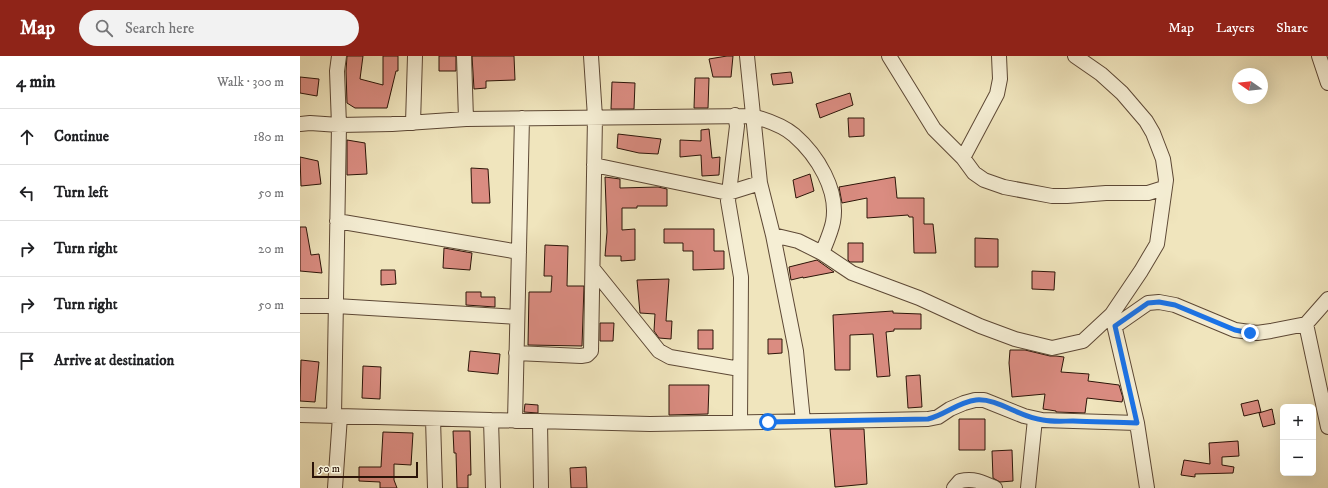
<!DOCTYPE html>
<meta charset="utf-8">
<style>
:root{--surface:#fff;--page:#f2f2f2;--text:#202124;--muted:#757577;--line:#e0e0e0;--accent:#8f2418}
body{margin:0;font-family:"IM FELL DW Pica",serif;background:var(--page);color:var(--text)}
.controls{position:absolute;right:12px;bottom:12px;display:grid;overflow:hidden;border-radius:6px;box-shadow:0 4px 16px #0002}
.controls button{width:36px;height:36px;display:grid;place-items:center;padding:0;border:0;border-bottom:1px solid var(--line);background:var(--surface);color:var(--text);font:20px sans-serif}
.compass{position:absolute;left:932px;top:12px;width:36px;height:36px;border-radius:50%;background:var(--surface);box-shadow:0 4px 16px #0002;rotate:284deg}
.scale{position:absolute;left:12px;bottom:10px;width:106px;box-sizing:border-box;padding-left:4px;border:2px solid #2c1408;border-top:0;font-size:11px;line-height:14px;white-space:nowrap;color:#2c1408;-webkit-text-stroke:3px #f5eed4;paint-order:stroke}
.stop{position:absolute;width:12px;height:12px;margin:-9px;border:3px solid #1a73e8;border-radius:50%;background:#fff}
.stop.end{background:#1a73e8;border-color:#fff;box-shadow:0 1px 4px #0008}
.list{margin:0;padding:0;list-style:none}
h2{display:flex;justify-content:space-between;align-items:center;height:52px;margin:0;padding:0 16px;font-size:17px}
h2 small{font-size:13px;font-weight:400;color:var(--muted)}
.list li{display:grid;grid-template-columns:26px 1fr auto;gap:12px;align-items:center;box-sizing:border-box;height:56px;padding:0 16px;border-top:1px solid var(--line)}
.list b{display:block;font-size:15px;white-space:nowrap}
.list em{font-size:13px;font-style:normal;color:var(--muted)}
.icon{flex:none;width:22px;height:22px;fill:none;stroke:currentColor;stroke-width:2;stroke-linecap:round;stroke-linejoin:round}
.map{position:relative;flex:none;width:1028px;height:432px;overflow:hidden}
header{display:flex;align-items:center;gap:24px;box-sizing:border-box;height:56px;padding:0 20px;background:var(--accent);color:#fff}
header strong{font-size:19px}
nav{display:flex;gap:22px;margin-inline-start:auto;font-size:14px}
.search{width:280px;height:36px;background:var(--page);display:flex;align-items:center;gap:10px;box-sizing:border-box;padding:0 14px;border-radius:22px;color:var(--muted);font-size:15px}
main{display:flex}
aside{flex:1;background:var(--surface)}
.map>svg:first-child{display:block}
.building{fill:#da8c81;stroke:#2c1408}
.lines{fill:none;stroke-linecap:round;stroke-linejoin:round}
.minor-casing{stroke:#5d4835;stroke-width:16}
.minor{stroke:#f5eed4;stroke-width:14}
.route{stroke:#1a73e8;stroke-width:5}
</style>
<header>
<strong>Map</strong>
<div class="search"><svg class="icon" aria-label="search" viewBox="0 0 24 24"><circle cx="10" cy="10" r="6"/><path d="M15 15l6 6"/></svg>Search here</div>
<nav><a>Map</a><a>Layers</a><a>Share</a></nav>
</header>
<main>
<aside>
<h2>4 min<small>Walk · 300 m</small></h2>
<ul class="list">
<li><svg class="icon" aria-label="ahead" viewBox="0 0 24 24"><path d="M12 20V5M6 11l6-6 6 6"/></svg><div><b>Continue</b></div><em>180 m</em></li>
<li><svg class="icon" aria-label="left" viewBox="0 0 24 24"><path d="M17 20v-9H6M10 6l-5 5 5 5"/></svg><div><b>Turn left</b></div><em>50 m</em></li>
<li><svg class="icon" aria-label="right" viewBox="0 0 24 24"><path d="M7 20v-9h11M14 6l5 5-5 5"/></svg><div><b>Turn right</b></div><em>20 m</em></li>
<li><svg class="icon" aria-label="right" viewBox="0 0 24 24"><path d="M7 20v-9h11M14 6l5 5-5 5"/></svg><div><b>Turn right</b></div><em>50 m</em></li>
<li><svg class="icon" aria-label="arrive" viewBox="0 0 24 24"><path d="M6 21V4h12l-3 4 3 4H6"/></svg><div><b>Arrive at destination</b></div></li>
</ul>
</aside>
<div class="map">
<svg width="1028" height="432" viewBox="0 0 1028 432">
<rect width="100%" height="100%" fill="#f0e5bd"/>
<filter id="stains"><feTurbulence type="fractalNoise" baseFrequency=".005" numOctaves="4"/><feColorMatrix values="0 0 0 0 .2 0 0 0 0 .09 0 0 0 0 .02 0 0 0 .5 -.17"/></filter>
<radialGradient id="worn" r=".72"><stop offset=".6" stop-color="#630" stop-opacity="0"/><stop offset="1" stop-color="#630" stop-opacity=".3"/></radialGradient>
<path class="building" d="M47,0H63L60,23L83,29V0H98V15H96L87,52H55L47,47L46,15Z
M139,0H156V15H139Z
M172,0H214L215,24L186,25V32L174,33Z
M427,0H433L431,21H413L409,3Z
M491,16L493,27L473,29L471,18Z
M0,21L19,23L17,40L0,37Z
M395,22H409L408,52H394Z
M312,26L335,27L334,53H311Z
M550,37L553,49L520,62L516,48Z
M548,62H564V80L549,81Z
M409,73L412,102L420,101L419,119L402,120L401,99L380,101V84L401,85V74Z
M318,78L361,83L358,98L339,97L317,92Z
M47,84L65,87L67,118L47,119Z
M0,101L18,105L21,128L1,130Z
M171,112L188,113L190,147H172Z
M510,118L514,135L496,142L493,124Z
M305,121L320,123V132L358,131L367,133V150H337V152H322V174L335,173V204L321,205V200H305L307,176Z
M595,121L597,142H624V168H633L636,197H614L613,161H609L608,159L567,162V142L542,147L539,131Z
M0,171H6L11,199L19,198L22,217L0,215Z
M364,173H414V195H424V213L393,214V195H383V187H364Z
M675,182L698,183V211H675Z
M548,187H563V206H550L548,204Z
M245,189L268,190L267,230H284L282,290L228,289L229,236H251L252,220H244Z
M144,192L172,197L170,214L143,212Z
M517,204L534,216L503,222V221L491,224L489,211Z
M81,214H95L96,228L81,229Z
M732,215L755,216L754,234L732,233Z
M369,223L366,265H372L371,283L359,282L354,275L355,258L340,257L337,224Z
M166,236H181V241H195V251L166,249Z
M593,255V257L621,258V273H594V275L586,276L590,320L577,321L573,278L550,279V314H535L533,259Z
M300,267H314L313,285H300Z
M398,274H413V293H398Z
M468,283H482V297L468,298Z
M710,294H725L750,300H756L764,301L761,316L789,318L788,325L819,329L823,342L822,346L787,342L785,357L756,356V355L743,353L745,338L712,341L709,307Z
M170,295L200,298L198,318L168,315Z
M1,304L19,306L15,346L0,345Z
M63,310L81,311L80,343L62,342Z
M620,319L622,351L608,352L606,320Z
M369,329H409L408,358L369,359Z
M958,344L961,356L944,360L941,348Z
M225,348L238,349V357L224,356Z
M972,353L975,368L963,371L959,357Z
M659,363H685V394H659Z
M530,373H564L567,428L535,431Z
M153,375H170L171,419H168V432H157L156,397H154Z
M83,376L113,377L111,409L94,408V424L97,432H80V426L59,425V411H81Z
M938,385L939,400L922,401V409L934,411L933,417L895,418V421L881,419L884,404L910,408L909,387Z
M712,394L713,425L700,426L693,422L692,395Z
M286,411L287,432H271L270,412Z"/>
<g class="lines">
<defs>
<path id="minor" d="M164,0L166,63
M447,0L460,127L473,179L496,295L503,365
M589,0L634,73L663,102L674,117L684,124L704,131L752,140H767L806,137H848L864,132
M1019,0L1028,27
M435,59L437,70L428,145L441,221L440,366
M113,67L115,0
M0,68L10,67L39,69L92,68L166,63L452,60C467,64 482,69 494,79C517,99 539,134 533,166C531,176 526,187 522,197
M663,102L697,38L700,23L699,0
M294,109L428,137L460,127
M37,165L219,196
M473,179L498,185L522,197L552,217L619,242L680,270L715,283L752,292L783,285L812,258L841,215L857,188L866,124L863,103L853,77L846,65L822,37L801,18L775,0
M293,213L359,295L370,301L440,313
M0,250H36L217,261
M812,260L837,367L847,432
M1006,268L1028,371
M815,270L848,247L859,246L875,249L935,274L957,277L971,275L1006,268L1028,243
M216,297L281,300L287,299L291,295L295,61L291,0
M0,359L350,368L582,364L628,363L638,361L650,353L664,347L675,344H684L724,360L742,364L837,367
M34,360L39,69L37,15L39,0
M133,363L135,432
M191,364L193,432
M215,365L222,62
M240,365L241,432
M35,432L40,360
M654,432L660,425C674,422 682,426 695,432
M728,432L735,363"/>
</defs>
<use href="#minor" class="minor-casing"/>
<use href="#minor" class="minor"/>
</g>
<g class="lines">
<path class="route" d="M468,366L628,363C645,359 658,346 676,344C698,342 720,362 743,364C753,366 763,365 773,365C794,366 816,366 837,367L815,270L848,247L859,246L875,249L935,274L950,277"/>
</g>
<rect width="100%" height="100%" filter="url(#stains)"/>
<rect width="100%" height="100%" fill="url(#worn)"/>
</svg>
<div class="controls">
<button>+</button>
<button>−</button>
</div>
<svg class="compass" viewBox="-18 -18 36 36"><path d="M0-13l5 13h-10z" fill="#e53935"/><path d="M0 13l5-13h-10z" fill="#757577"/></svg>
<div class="scale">50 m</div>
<div class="stop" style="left:468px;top:366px"></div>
<div class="stop end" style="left:950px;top:277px"></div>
</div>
</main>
